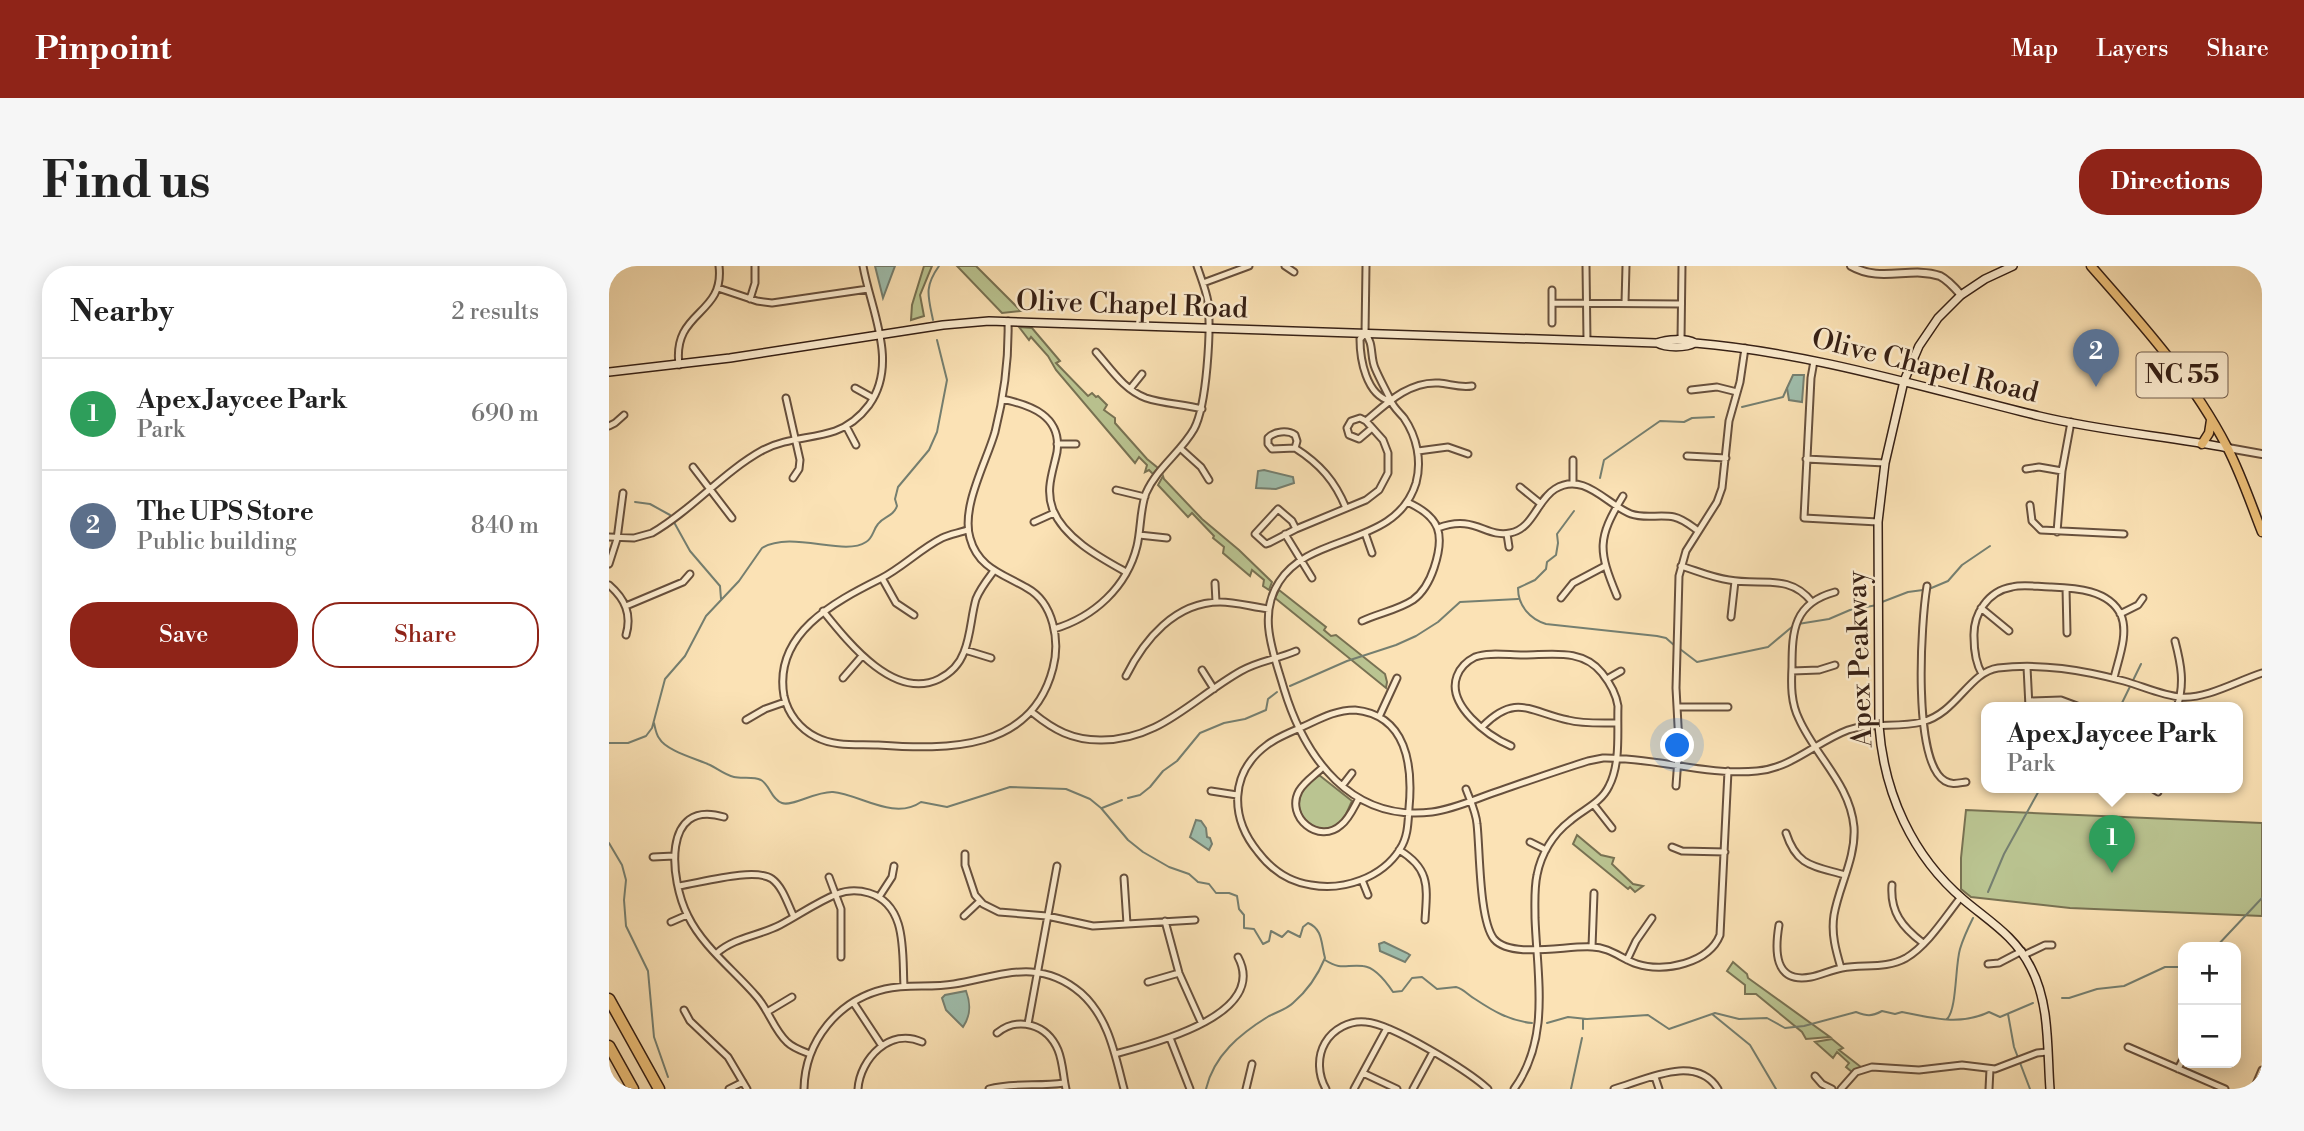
<!DOCTYPE html>
<meta charset="utf-8">
<style>
:root{--surface:#fff;--page:#f6f6f6;--text:#222;--muted:#767676;--line:#e0e0e0;--accent:#8f2418}
body{margin:0;font-family:"Libre Bodoni",serif;background:var(--page);color:var(--text)}
.controls{position:absolute;right:21px;bottom:21px;display:grid;overflow:hidden;border-radius:14px;box-shadow:0 4px 18px #0003}
.controls button{width:63px;height:63px;display:grid;place-items:center;padding:0;border:0;border-bottom:2px solid var(--line);background:var(--surface);color:var(--text);font:35px sans-serif}
.you{position:absolute;left:1069px;top:480px;width:24px;height:24px;margin:-18px;border:5px solid #fff;border-radius:50%;background:#1a73e8;box-shadow:0 0 0 10px #1a73e833}
.badge{display:grid;place-items:center;width:46px;height:46px;border-radius:50%;background:var(--accent);color:#fff;font-size:23px;font-weight:700}
.pin{position:absolute;translate:-50% -58px;filter:drop-shadow(0 2px 4px #0008)}
.pin::after{content:'';position:absolute;top:37px;width:24px;height:21px;background:inherit;clip-path:polygon(0 0,100% 0,50% 100%)}
.popup{position:absolute;left:1372px;top:436px;width:262px;height:91px;box-sizing:border-box;display:grid;place-content:center;border-radius:14px;background:var(--surface);filter:drop-shadow(0 2px 5px #0005);font-size:23px;white-space:nowrap;color:var(--muted)}
.popup b{font-size:26px;color:var(--text)}
.popup::after{content:'';position:absolute;left:50%;top:100%;margin-left:-14px;border:14px solid transparent;border-top-color:var(--surface)}
.list{margin:0;padding:0;list-style:none}
h2{display:flex;justify-content:space-between;align-items:center;height:91px;margin:0;padding:0 28px;font-size:30px}
h2 small{font-size:23px;font-weight:400;color:var(--muted)}
.list li{display:grid;grid-template-columns:46px 1fr auto;gap:21px;align-items:center;box-sizing:border-box;height:112px;padding:0 28px;border-top:2px solid var(--line)}
.list b{display:block;font-size:26px;white-space:nowrap}
.list p{margin:0;font-size:23px;white-space:nowrap;color:var(--muted)}
.list em{font-size:23px;font-style:normal;color:var(--muted)}
.actions{display:flex;gap:14px;padding:21px 28px}
.actions a{flex:1;padding:16px 0;border:2px solid var(--accent);border-radius:28px;text-align:center;font-size:24px;color:var(--accent)}
.actions .main{background:var(--accent);color:#fff}
.map{position:relative;flex:none;width:1653px;height:823px;overflow:hidden;border-radius:28px}
header{display:flex;align-items:center;gap:42px;box-sizing:border-box;height:98px;padding:0 35px;background:var(--accent);color:#fff}
header strong{font-size:33px}
nav{display:flex;gap:38px;margin-inline-start:auto;font-size:24px}
.intro{display:flex;align-items:center;justify-content:space-between;box-sizing:border-box;height:168px;padding:0 42px}
h1{margin:0;font-size:49px}
.button{padding:18px 32px;border-radius:28px;background:var(--accent);color:#fff;font-size:24px;font-weight:700}
main{display:flex;gap:42px;padding:0 42px}
aside{flex:1;background:var(--surface);border-radius:28px;box-shadow:0 4px 18px #0003}
.map>svg:first-child{display:block}
.green{fill:#bac491;stroke:#787253;stroke-width:2}
.water{fill:#9fbead;stroke:#757f70;stroke-width:2}
.lines{fill:none;stroke-linecap:round;stroke-linejoin:round}
.stream{stroke:#757f70;stroke-width:2}
.minor-casing{stroke:#67503d;stroke-width:9}
.tertiary-casing{stroke:#67503d;stroke-width:10}
.secondary-casing{stroke:#362015;stroke-width:10}
.primary-casing{stroke:#362015;stroke-width:11}
.motorway-casing{stroke:#362015;stroke-width:13}
.minor{stroke:#fceccf;stroke-width:5}
.tertiary{stroke:#fceccf;stroke-width:6}
.secondary{stroke:#fceccf;stroke-width:7}
.primary{stroke:#eec17a;stroke-width:8}
.motorway{stroke:#eec17a;stroke-width:10}
.labels{text-anchor:middle;dominant-baseline:central;stroke-width:5;stroke-linejoin:round;paint-order:stroke}
.shield{fill:#fceccf;stroke:#715d4d;stroke-width:2}
.shield-label{font-size:26px;font-weight:bold;fill:#362015}
.street-label{font-size:28px;fill:#362015;stroke:#fceccf}
</style>
<header>
<strong>Pinpoint</strong>
<nav><a>Map</a><a>Layers</a><a>Share</a></nav>
</header>
<div class="intro"><h1>Find us</h1><a class="button">Directions</a></div>
<main>
<aside>
<h2>Nearby<small>2 results</small></h2>
<ul class="list">
<li><span class="badge" style="background:#2e9e5b">1</span><div><b>Apex Jaycee Park</b><p>Park</p></div><em>690 m</em></li>
<li><span class="badge" style="background:#5c6f8a">2</span><div><b>The UPS Store</b><p>Public building</p></div><em>840 m</em></li>
</ul>
<div class="actions"><a class="main">Save</a><a>Share</a></div>
</aside>
<div class="map">
<svg width="1653" height="823" viewBox="0 0 1653 823">
<rect width="100%" height="100%" fill="#fbe2b5"/>
<filter id="stains"><feTurbulence type="fractalNoise" baseFrequency=".00286" numOctaves="4"/><feColorMatrix values="0 0 0 0 .2 0 0 0 0 .09 0 0 0 0 .02 0 0 0 .5 -.17"/></filter>
<radialGradient id="worn" r=".72"><stop offset=".6" stop-color="#630" stop-opacity="0"/><stop offset="1" stop-color="#630" stop-opacity=".3"/></radialGradient>
<path class="green" d="M315,0H323L311,29L315,50L302,54L303,39Z
M348,0H367L412,45L393,47Z
M410,61L423,62L451,95L447,97L479,130L483,127L487,131L489,130L498,139L495,144L506,152V157L538,193L549,202L544,208L540,204L536,206L538,199L530,191L526,197L447,104L439,90L422,71L420,74Z
M554,210L555,213L593,253L630,284L663,316L660,324L654,320L655,314L643,304L641,310L614,287L615,281L604,272L605,270L583,247L579,251L549,219Z
M670,324L717,361L715,364L722,370L727,369L776,408L778,416L777,422L666,332Z
M710,509L743,535C740,541 737,550 733,555C712,577 678,549 694,524C698,518 705,513 710,509Z
M1357,544L1653,557V650L1461,642L1362,631L1352,623V592Z
M968,569L992,589L1005,592L1003,598L1024,618L1034,620L1026,626L1021,621L1019,623L964,578Z
M1124,696L1138,708L1139,712L1221,771L1197,773L1193,766L1147,728H1136V719L1118,705Z
M1223,773L1234,782L1230,784L1252,801L1243,806L1237,801L1240,797L1228,786L1224,792L1206,776Z"/>
<path class="water" d="M266,0H286L274,32Z
M1184,109H1195L1193,136L1180,134L1178,122Z
M655,204L684,211L685,217L667,223L647,222L649,205Z
M587,554L592,555L597,562L598,571L601,572L603,578L600,584L581,571Z
M775,676L798,687L801,689L796,696L771,685L770,678Z
M357,725C362,738 362,749 354,761L337,744L333,732L336,729Z"/>
<g class="lines">
<path class="stream" d="M324,54C319,30 315,21 330,0
M1133,141L1174,131L1178,122
M991,212L995,194L1051,155L1075,156L1083,152L1105,151
M26,236L41,238L61,249L81,285L111,320L112,333
M965,245L948,268L949,277L947,289L938,296L937,303L926,314L909,322C909,340 921,353 937,358L1048,370L1057,372L1066,380
M1320,323L1339,315L1353,299L1381,280
M1273,336L1299,326L1314,324
M1189,358L1220,353L1241,344L1268,339
M1071,383L1088,396L1159,381L1184,360
M681,420L738,395L787,379L807,370L829,356L851,336L909,333
M1511,441L1532,398
M45,457C46,461 47,468 50,472C57,485 88,493 101,499C109,503 116,509 125,511C133,513 144,510 152,514C161,519 162,533 173,537C183,541 207,525 224,526C250,528 285,555 312,536L338,541L401,521L457,523L481,533L492,542L519,574L534,586L560,601L580,608L589,616L600,618L607,627H620L628,630L630,643L635,649V662L645,663L654,678L660,675L662,665L673,671L679,665L691,671L694,661L699,657C714,663 712,678 716,692C709,709 698,725 684,737C678,743 668,746 660,750C631,768 605,789 597,823
M0,477H19L37,470L43,462L56,413L76,390L97,350L130,315L153,282C183,264 235,291 257,276C264,272 264,264 269,258C275,250 284,251 288,240L286,233L289,221L320,184L328,166L338,114L328,74
M519,532L531,529L541,521L554,505L568,495L591,467L615,457L636,453L657,444L659,433L668,426
M493,542L513,534
M0,577L13,599L17,614L15,634L17,660L39,705L45,771L59,811
M1379,626L1395,588L1432,521
M1607,681L1653,632
M716,694C733,705 737,698 754,700C766,701 778,717 784,726L793,725L803,712L813,711L828,723L847,721C855,723 859,729 866,733C884,745 901,755 923,757
M1453,732H1460L1488,723L1515,720L1556,701H1574
M1103,748L1141,779L1167,823
M1399,748L1405,781L1421,823
M974,753V763
M1338,753C1348,743 1346,700 1351,683C1354,673 1359,662 1364,652
M938,757L959,751L978,753L1039,749L1060,763L1106,747L1130,753L1158,752L1176,762L1195,760L1247,746C1258,750 1262,751 1273,745L1286,748L1293,746C1323,752 1351,760 1380,746L1391,751L1424,737
M962,823L973,772"/>
<defs>
<path id="minor" d="M676,0L685,6
M757,0L756,68L751,73C751,93 757,129 781,135
M977,0L978,74
M594,17L640,0
M109,22L148,35L163,37L259,23
M141,33L146,17V0
M943,37L1072,38
M1016,37L1017,0
M943,57V24
M756,68C765,76 761,91 766,102C771,114 777,124 782,135C784,141 791,147 795,152C808,171 813,195 807,217C787,282 701,266 670,316C648,350 665,388 675,423C696,492 742,556 823,546C845,543 864,534 884,527C916,516 947,505 979,495L994,492C1045,491 1097,510 1148,505C1183,502 1207,476 1239,464C1263,456 1289,462 1313,456C1348,447 1360,406 1389,402C1433,397 1473,404 1515,415C1533,420 1554,430 1572,431C1598,433 1628,415 1653,407
M1072,74L1073,0
M487,86C502,103 515,124 537,132C555,138 575,138 593,143
M1205,95L1202,112L1195,252L1269,256
M70,99C63,44 116,50 110,0
M246,122L264,132
M521,123L533,108
M1082,124L1108,121L1128,126
M177,132L191,194L190,203L184,212
M393,133C422,139 453,150 448,186C444,206 436,223 444,244C456,273 492,292 517,306
M757,155L751,152L742,155L738,162L740,169L750,173L763,162
M0,160L6,157L15,149
M237,160L247,179
M448,178H467
M571,182L592,201L600,214
M686,182L663,183L659,178V172C665,165 679,164 686,169L688,175L686,182C711,198 726,215 737,242
M809,185L839,181L859,188
M1078,190L1117,192
M1197,193L1276,197
M84,201L123,252
M1417,203L1430,201L1453,205
M964,218V194
M911,221L932,238
M507,224L536,231
M1421,239L1423,255L1432,264L1515,268
M425,256L445,247
M829,262C866,248 876,272 901,267C924,263 928,234 946,223C975,205 998,239 1022,248C1036,253 1051,248 1065,251C1074,253 1081,259 1088,264
M687,263L683,255L669,243L646,268L657,278L660,277L687,263L757,234L770,224L779,207V187L774,174L757,155C778,137 800,115 830,117C841,118 851,122 863,120
M358,264C350,267 341,268 333,272C311,283 293,302 271,313C225,336 164,368 175,430C179,448 191,463 207,471C226,481 248,478 269,479C339,484 423,485 444,402C451,375 445,337 418,322C394,308 369,302 361,272C352,241 377,197 386,166C395,130 400,92 399,55
M1448,266L1453,205L1462,156
M756,267L763,287
M676,268L703,312
M898,268L900,281
M530,269L558,272
M0,271L25,272L43,267C83,244 114,206 154,184C177,172 202,173 226,165C240,160 251,151 260,139C290,97 262,45 254,0
M0,298L8,273L14,227
M1072,300C1088,305 1104,312 1120,314C1152,320 1180,307 1203,336
M273,312L287,337L305,349
M606,317L607,336
M0,319C16,333 23,348 17,369
M1318,320C1312,355 1303,496 1336,515C1343,519 1349,517 1357,516
M1457,322L1458,367
M1226,326C1185,337 1183,364 1183,401C1182,419 1182,437 1190,453C1207,491 1241,518 1245,561C1247,592 1230,620 1225,649C1222,668 1227,685 1232,702
M1008,330C989,284 988,273 1014,230
M952,332L964,317L996,300
M17,340L74,316L81,308
M1372,342L1400,365
M214,345C239,376 285,435 330,413C342,407 351,397 355,386C362,369 362,350 367,333C371,323 378,314 384,306
M1511,348L1529,339L1534,332
M1122,351L1126,315
M753,355C770,347 789,344 804,334C815,326 821,314 825,302C836,269 832,251 798,236
M445,363C485,351 518,321 528,280C532,263 531,243 537,227C548,202 572,186 585,163C598,139 602,64 599,36C597,24 592,12 588,0
M1566,375C1572,398 1576,418 1568,441
M356,384L382,392
M1418,401L1420,441
M593,404L605,423
M1183,405L1210,404L1226,399
M1373,408C1366,396 1365,384 1365,371C1364,348 1379,325 1403,321C1415,318 1429,321 1441,321C1465,322 1500,323 1512,349C1520,368 1509,394 1505,412
M517,410C535,374 566,336 611,336C627,336 643,341 660,343
M234,412L253,390
M998,413L1012,405
M1420,435L1452,434L1468,440
M1068,441H1119
M746,444C798,449 804,500 800,542C799,557 799,571 791,583C773,612 734,625 702,619C680,616 662,603 649,586C621,552 620,507 658,479C667,472 679,467 691,462C709,454 725,444 746,444Z
M424,447C445,464 463,474 491,474C550,475 584,432 632,405C649,395 669,393 687,385
M770,451L788,412
M137,454L156,443L176,436
M874,460C907,427 921,446 959,454C974,458 992,457 1008,457
M902,480C879,470 837,439 848,410C851,402 858,395 866,391C879,386 899,389 914,389C942,389 973,382 993,407C1001,417 1007,427 1009,440C1008,465 1012,497 1000,520C992,537 975,543 961,555C944,568 932,588 928,609C925,623 926,637 926,652C928,710 942,772 905,823
M713,502C706,509 695,516 690,525C676,551 710,579 732,559C740,553 745,541 750,532
M733,520L743,507
M1067,520L1070,478L1067,422L1070,310L1077,285L1108,236L1113,222L1120,155L1131,116L1136,82
M1541,521L1549,526
M857,523C861,534 867,546 868,558C871,584 870,654 885,673C902,693 959,679 983,681C1000,681 1013,693 1028,698C1055,707 1100,697 1111,669L1119,505
M602,525L628,529
M985,539L1003,562
M115,551C52,532 61,615 79,650C94,681 126,705 148,731C160,745 165,764 178,776C184,782 193,785 201,788
M1177,567C1188,601 1205,600 1236,609
M921,576L937,584
M1063,581L1073,585L1116,586
M790,584C822,603 818,622 816,654
M356,588V599L366,629L374,638L390,646L438,650L484,660L586,654
M44,591L65,590
M220,611L232,643V691
M515,612L518,658
M753,614L759,629
M1283,619C1281,646 1293,661 1314,677
M70,620C91,617 146,601 163,613C174,621 179,639 185,651
M270,631L283,611L285,600
M355,650L371,635
M556,655L570,707L592,756
M62,656L78,649
M1170,659C1166,683 1164,718 1202,711C1212,709 1222,704 1233,702C1255,698 1277,703 1297,692C1319,679 1336,651 1352,631
M983,681L985,627
M108,687C126,671 150,670 171,659C190,649 208,636 228,628C238,624 250,624 260,627C299,639 293,688 295,720
M1415,689L1436,679H1443
M1018,694L1027,675L1043,652
M1379,698L1390,697L1413,685
M539,716L570,707
M244,736L273,780
M75,744L81,755L119,791L138,823
M158,746L183,731
M419,758L448,600
M388,767C409,750 438,758 449,784C454,796 454,810 457,823
M561,772L581,823
M1519,781L1616,823
M506,788C543,778 660,749 629,691
M1569,803L1574,793
M754,807L788,823
M1206,810L1213,818L1223,823
M1046,811L1050,823
M120,823L134,816
M195,823C196,775 229,734 276,723C299,718 322,722 345,718C392,710 430,691 472,727C500,752 506,789 515,823
M249,823C251,793 281,761 313,776
M380,823C405,816 430,821 455,817
M637,823L643,798
M717,823C709,809 708,791 716,777C724,763 741,754 757,756C783,758 858,804 879,823
M745,823L778,762
M804,823L824,786
M1005,823C1036,814 1087,787 1109,823
M1232,823L1247,806L1263,801L1310,804L1353,799L1386,803L1428,787L1438,786
M1380,823L1381,803
M1645,823L1653,804"/>
<path id="tertiary" d="M1242,0C1271,17 1302,0 1331,10C1339,14 1346,22 1352,29
M1619,182L1653,188"/>
<path id="secondary" d="M1404,0L1376,13L1352,29L1329,52L1310,80L1295,115L1276,197L1269,256L1270,460C1275,527 1303,590 1355,634C1381,656 1406,670 1422,702C1441,738 1438,783 1441,823
M1048,77C1057,82 1077,82 1086,77
M0,106L121,92L334,59L380,55L1048,77C1058,73 1077,72 1086,77C1203,87 1316,122 1430,150C1492,165 1556,170 1619,182"/>
<path id="primary" d="M1482,0C1532,57 1583,113 1618,181C1632,208 1642,238 1653,266
M1593,178L1600,167L1602,154"/>
<path id="motorway" d="M0,733L50,823
M0,780L24,823"/>
</defs>
<use href="#minor" class="minor-casing"/>
<use href="#tertiary" class="tertiary-casing"/>
<use href="#secondary" class="secondary-casing"/>
<use href="#primary" class="primary-casing"/>
<use href="#motorway" class="motorway-casing"/>
<use href="#minor" class="minor"/>
<use href="#tertiary" class="tertiary"/>
<use href="#secondary" class="secondary"/>
<use href="#primary" class="primary"/>
<use href="#motorway" class="motorway"/>
</g>
<g class="labels">
<rect class="shield" x="1527.5" y="86.5" width="91" height="45" rx="5"/>
<g class="shield-label">
<text x="1573" y="109">NC 55</text>
</g>
<g class="street-label">
<text transform="translate(523 39) rotate(2)">Olive Chapel Road</text>
<text transform="translate(1316 100) rotate(14)">Olive Chapel Road</text>
<text transform="translate(1251 393) rotate(-92)">Apex Peakway</text>
</g>
</g>
<rect width="100%" height="100%" filter="url(#stains)"/>
<rect width="100%" height="100%" fill="url(#worn)"/>
</svg>
<div class="controls">
<button>+</button>
<button>−</button>
</div>
<div class="you"></div>
<div class="pin badge" style="left:1503px;top:607px;background:#2e9e5b">1</div>
<div class="popup"><b>Apex Jaycee Park</b>Park</div>
<div class="pin badge" style="left:1487px;top:121px;background:#5c6f8a">2</div>
</div>
</main>
